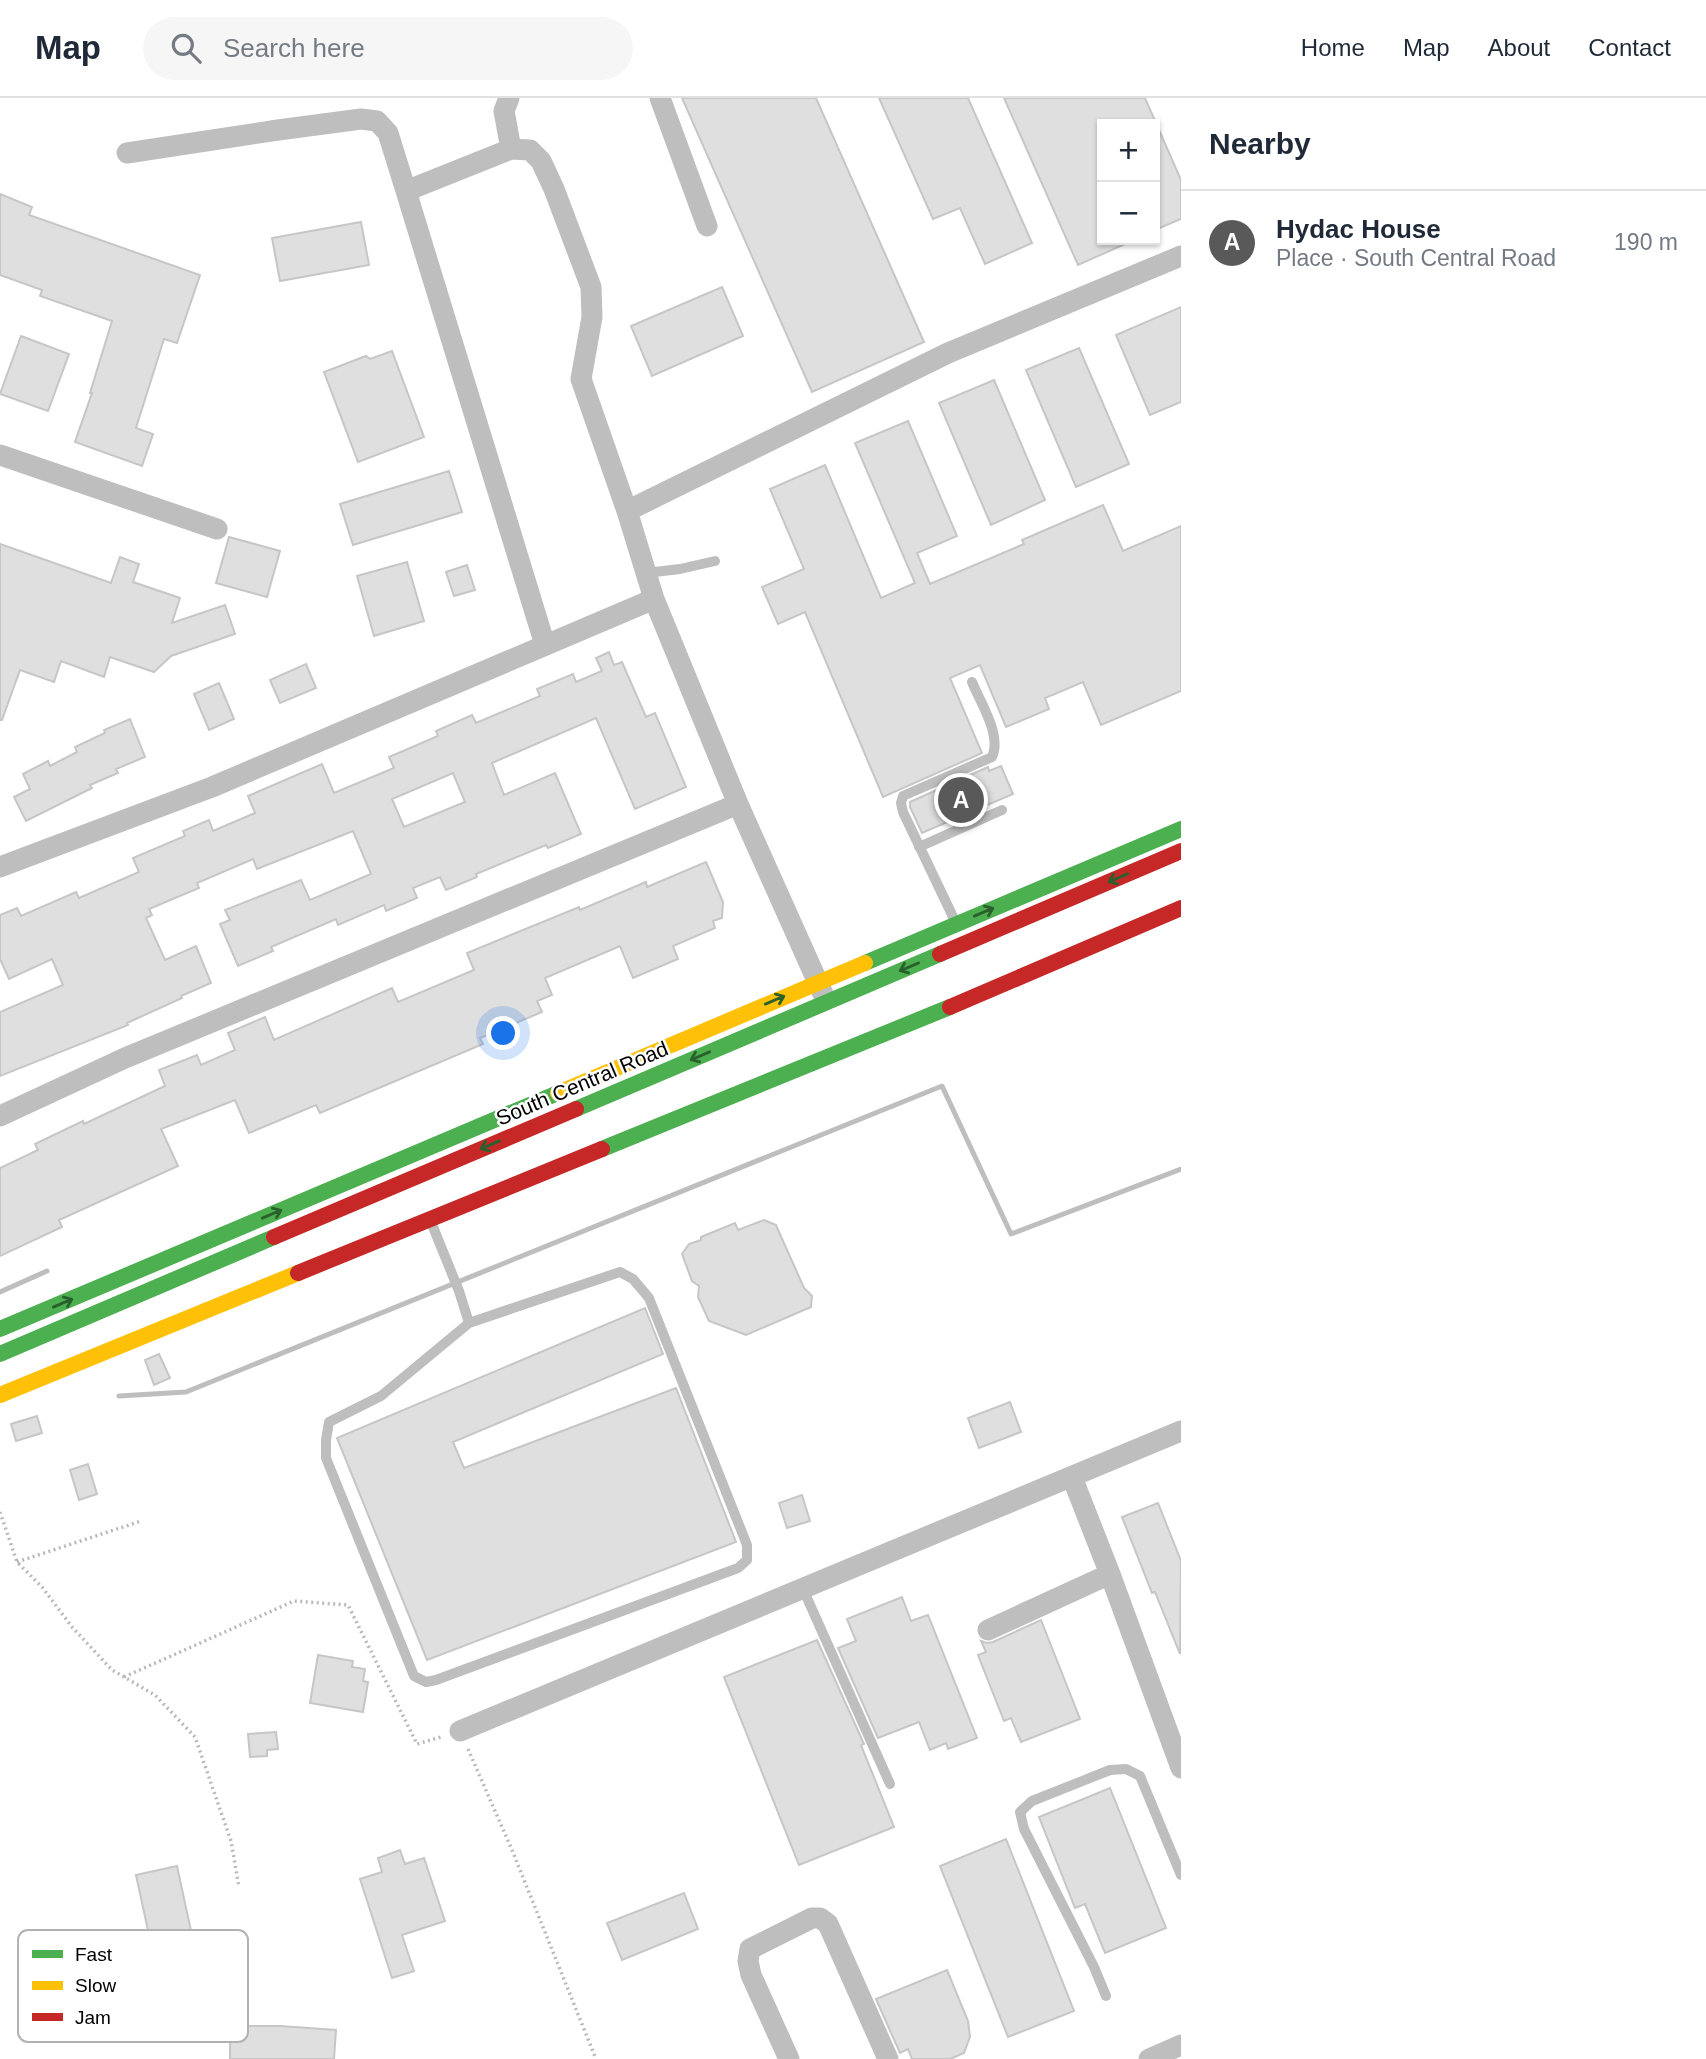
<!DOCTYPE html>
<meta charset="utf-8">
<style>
:root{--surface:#fff;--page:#f6f6f7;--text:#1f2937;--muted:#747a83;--line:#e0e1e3;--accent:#595959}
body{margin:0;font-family:Arial,sans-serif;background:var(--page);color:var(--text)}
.controls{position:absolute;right:21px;top:21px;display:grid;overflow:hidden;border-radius:0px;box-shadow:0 2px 5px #0004}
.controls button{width:63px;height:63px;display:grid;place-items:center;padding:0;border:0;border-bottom:2px solid var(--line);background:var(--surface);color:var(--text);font:35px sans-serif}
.you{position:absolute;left:504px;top:936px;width:24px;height:24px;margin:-18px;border:5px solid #fff;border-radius:50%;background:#1a73e8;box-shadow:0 0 0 10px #1a73e833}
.badge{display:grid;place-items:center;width:46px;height:46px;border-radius:50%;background:var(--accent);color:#fff;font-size:23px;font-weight:700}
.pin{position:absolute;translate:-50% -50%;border:4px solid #fff;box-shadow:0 2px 7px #0006}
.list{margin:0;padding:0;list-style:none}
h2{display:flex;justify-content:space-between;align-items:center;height:91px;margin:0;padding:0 28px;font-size:30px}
h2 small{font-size:23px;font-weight:400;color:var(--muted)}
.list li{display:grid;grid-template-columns:46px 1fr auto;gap:21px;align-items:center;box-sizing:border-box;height:105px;padding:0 28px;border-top:2px solid var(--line)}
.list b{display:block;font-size:26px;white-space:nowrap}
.list p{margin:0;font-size:23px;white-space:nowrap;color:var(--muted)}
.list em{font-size:23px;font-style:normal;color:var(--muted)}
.icon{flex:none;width:38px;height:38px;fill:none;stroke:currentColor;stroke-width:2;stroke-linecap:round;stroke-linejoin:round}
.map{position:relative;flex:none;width:1181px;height:1961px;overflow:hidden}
header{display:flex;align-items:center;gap:42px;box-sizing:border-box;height:98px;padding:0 35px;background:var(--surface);border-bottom:2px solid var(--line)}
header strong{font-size:33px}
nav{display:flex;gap:38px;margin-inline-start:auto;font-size:24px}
.search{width:490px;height:63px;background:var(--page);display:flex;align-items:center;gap:18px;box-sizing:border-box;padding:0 24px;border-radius:38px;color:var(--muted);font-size:26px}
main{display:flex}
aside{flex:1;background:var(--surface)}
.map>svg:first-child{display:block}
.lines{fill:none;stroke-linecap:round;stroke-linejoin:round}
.stream{stroke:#bebebe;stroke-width:5}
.building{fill:#dfdfdf;stroke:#c6c6c6;stroke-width:2;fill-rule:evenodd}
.path{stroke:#b9b9b9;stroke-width:3.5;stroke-dasharray:2 3.5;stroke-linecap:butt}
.lane{stroke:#bebebe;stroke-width:10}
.street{stroke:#bebebe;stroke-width:21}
.fast{stroke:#4caf50;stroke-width:16}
.slow{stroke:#ffc107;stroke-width:16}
.jam{stroke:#c62828;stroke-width:16}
.oneway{stroke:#2a602c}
.labels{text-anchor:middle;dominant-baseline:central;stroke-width:5;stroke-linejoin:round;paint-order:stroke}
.street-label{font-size:21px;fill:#000;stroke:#fff}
.key{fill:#fff;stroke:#b2b2b2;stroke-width:2}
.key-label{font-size:19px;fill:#000}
</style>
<header>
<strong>Map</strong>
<div class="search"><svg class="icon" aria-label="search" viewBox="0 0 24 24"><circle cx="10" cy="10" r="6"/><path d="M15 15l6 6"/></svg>Search here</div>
<nav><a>Home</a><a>Map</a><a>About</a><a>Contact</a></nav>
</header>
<main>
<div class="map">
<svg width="1181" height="1961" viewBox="0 0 1181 1961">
<rect width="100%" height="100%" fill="#fff"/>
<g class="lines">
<path class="stream" d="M0,1194L47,1173
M119,1298L186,1294L942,988L1011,1136L1181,1071"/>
</g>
<path class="building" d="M682,0H816L924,244L812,294Z
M879,0H968L1032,145L985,166L960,110L933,121Z
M1004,0H1145L1181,82V121L1155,132V26H1102V142H1134L1078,167Z
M0,96L32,109L29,117L200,177L177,245L164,241L136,330L153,336L142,368L75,344L92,295H90L112,223L40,198L42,192L0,177Z
M361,124L369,167L280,183L272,140Z
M722,189L743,238L652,278L631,228Z
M1181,209V304L1150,317L1116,237Z
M21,238L69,256L48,313L0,296Z
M1079,250L1129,366L1076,389L1026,272Z
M392,253L424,339L358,364L324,274L366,258L370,261Z
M994,282L1045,402L991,427L939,305Z
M908,323L957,438L917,455L930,486L1024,446L1022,442L1103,407L1123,453L1181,428V593L1101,627L1083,584L1045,600L1049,611L1006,629L980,567L950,580L982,655L883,699L805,514L778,526L762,489L804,471L770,391L825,367L881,500L915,485L855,345Z
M449,373L462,414L353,447L340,406Z
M229,439L280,453L267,499L216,485Z
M0,446L111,485L120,459L139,466L133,484L180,500L172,525L225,507L235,536L171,558L154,574L110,559L104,579L61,563L54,584L20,572L2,622H0Z
M407,464L424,523L374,538L357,478Z
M467,467L475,492L454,498L446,474Z
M609,554L614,567L622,564L646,619L655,615L686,689L635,711L596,620L492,665L504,697L555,675L581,736L548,750L546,747L476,776L477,779L446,792L440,779L413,790L417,800L386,813L384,807L338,827L336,821L271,849L273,853L238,868L220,826L230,822L225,812L301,782L310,802L371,776L353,733L257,771L253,761L197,785L199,790L149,811L152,817L146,820L165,862L196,848L211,885L181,898L182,900L127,925L128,927L0,978V914L63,887L52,861L9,881L0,861V817L17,810L21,818L76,794L79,800L139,774L133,760L185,738L183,733L209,722L213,733L255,715L248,698L322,666L334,695L394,670L389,659L438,638L436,633L472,617L476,625L540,598L537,591L573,576L576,584L602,573L596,560ZM453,675L465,704L404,729L392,701Z
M306,566L316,590L280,605L270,582Z
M219,585L234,621L209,632L194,596Z
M130,621L145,659L116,671L118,675L90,687L92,690L26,723L14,699L30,691L23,676L48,663L50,668L77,654L75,649L105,635L104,632Z
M1001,668L1013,696L922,735L910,709V704L988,669L989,673Z
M706,764L723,804L722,820L713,823L715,830L673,848L678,861L633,880L620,848L545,880L552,897L537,903L542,914L480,940L483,946L320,1015L316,1007L249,1035L235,1002L161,1031L178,1068L59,1122L62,1129L0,1158V1070L38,1052L35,1046L83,1023L84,1026L165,988L159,972L197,957L201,967L235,952L228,935L265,919L274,942L392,890L398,904L474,872L467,855L579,809L580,812L646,784L647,789Z
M764,1122L776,1127L804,1190L812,1198L811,1209L746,1237L709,1223L698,1199L699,1188L692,1183L682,1156L689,1146L701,1142V1139L735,1125L738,1132Z
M645,1210L663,1256L453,1344L464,1370L676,1290L736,1444L427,1562L337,1340Z
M159,1256L170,1280L154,1287L145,1262Z
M1010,1304L1021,1334L979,1350L968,1320Z
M37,1318L42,1335L16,1343L11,1326Z
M88,1366L97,1396L79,1402L70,1372Z
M802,1397L810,1423L787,1430L779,1405Z
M1158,1405L1181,1463L1180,1556L1155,1494L1152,1495L1122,1419Z
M902,1499L911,1523L928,1517L977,1640L948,1651L946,1645L930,1652L919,1624L878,1640L838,1550L856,1543L847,1521Z
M1041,1522L1080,1621L1021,1644L1011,1620L1004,1623L978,1557L986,1554L981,1543L987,1545L993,1544Z
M817,1542L864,1646L861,1647L894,1729L799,1767L724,1579Z
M318,1557L353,1563L352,1569L365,1571L363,1583L368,1584L363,1614L310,1605Z
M276,1634L278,1651L267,1652V1658L250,1659L248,1636Z
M1110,1690L1166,1830L1105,1855L1085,1806L1075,1810L1039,1719Z
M1006,1741L1074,1913L1008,1939L940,1768Z
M400,1752L405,1766L424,1760L445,1823L402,1837L414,1873L392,1880L360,1781L382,1774L378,1760Z
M177,1768L193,1842L152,1851L136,1777Z
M684,1795L698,1831L622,1862L607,1825Z
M947,1872L968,1923L970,1939L964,1955L950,1961H912L908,1951L900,1955L876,1901Z
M230,1928H280L336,1932L334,1961H230Z"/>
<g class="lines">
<path class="path" d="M0,1414L17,1464L42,1489L72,1529L112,1572L155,1597L195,1639L231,1743L239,1789
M17,1464L141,1423
M124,1579L294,1503L348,1507L417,1646L441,1639
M468,1651L512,1752L596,1961"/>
<path class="lane" d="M646,475L680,471L715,463
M919,749L1002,712
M955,823L903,714L901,705L903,698L992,659C1002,637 981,606 972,584
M431,1124L459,1193L469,1225L620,1174L633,1181L649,1200L747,1447V1462L738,1470L436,1582L426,1584L414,1578L326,1360V1342L329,1324L381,1298L469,1225
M803,1491L890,1686
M1106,1898L1094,1869L1024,1731L1020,1714L1032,1703L1110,1672L1126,1671L1140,1678L1181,1777"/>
<path class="street" d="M509,0L504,13L511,51
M660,0L707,128
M127,55L278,32L361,21L377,23L388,35L406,93L511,51L530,52L541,63L554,91L591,189L592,219L581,281L627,413
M406,93L545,547
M0,357L217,431
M0,769L212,689L654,501
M823,896L738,706L654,501L627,413L948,255L1181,158
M0,1018L125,960L738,706
M1072,1379L1110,1476L1181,1670
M988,1532L1110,1476
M460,1633L1181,1333
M789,1961L751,1877L748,1863L750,1851L812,1820H820L828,1826L888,1961
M1149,1961L1181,1947"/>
<path class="fast" d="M865,865L1181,731
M576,1011L940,856
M602,1051L950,909
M0,1231L558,995
M0,1256L274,1139"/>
<path class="slow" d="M558,995L865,865
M0,1297L298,1175"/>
<path class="jam" d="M940,856L1181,753
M950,909L1181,810
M274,1139L576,1011
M298,1175L602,1051"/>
</g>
<defs><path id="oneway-shaft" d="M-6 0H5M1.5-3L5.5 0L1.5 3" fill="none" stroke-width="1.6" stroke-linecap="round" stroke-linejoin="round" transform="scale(1.75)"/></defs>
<g class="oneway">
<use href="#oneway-shaft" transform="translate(1118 780) rotate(157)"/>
<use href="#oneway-shaft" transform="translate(984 814) rotate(-23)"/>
<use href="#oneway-shaft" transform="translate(909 869) rotate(157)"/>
<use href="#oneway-shaft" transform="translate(775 902) rotate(-23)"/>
<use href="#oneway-shaft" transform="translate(700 958) rotate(157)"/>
<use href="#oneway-shaft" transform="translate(490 1047) rotate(157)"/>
<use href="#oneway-shaft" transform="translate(272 1116) rotate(-23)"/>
<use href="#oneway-shaft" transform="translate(63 1205) rotate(-23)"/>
</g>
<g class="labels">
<g class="street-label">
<text transform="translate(582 985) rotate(-23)">South Central Road</text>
</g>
</g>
<rect x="18" y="1832" width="230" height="112" rx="10" class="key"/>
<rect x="32" y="1852" width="31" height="8" fill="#4caf50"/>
<rect x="32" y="1883" width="31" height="9" fill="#ffc107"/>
<rect x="32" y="1915" width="31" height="8" fill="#c62828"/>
<g class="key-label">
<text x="75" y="1863">Fast</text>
<text x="75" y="1894">Slow</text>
<text x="75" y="1926">Jam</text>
</g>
</svg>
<div class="controls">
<button>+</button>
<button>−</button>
</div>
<div class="you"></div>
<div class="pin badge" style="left:961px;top:702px">A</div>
</div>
<aside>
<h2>Nearby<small></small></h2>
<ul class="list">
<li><span class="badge">A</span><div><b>Hydac House</b><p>Place · South Central Road</p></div><em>190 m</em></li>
</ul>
</aside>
</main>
